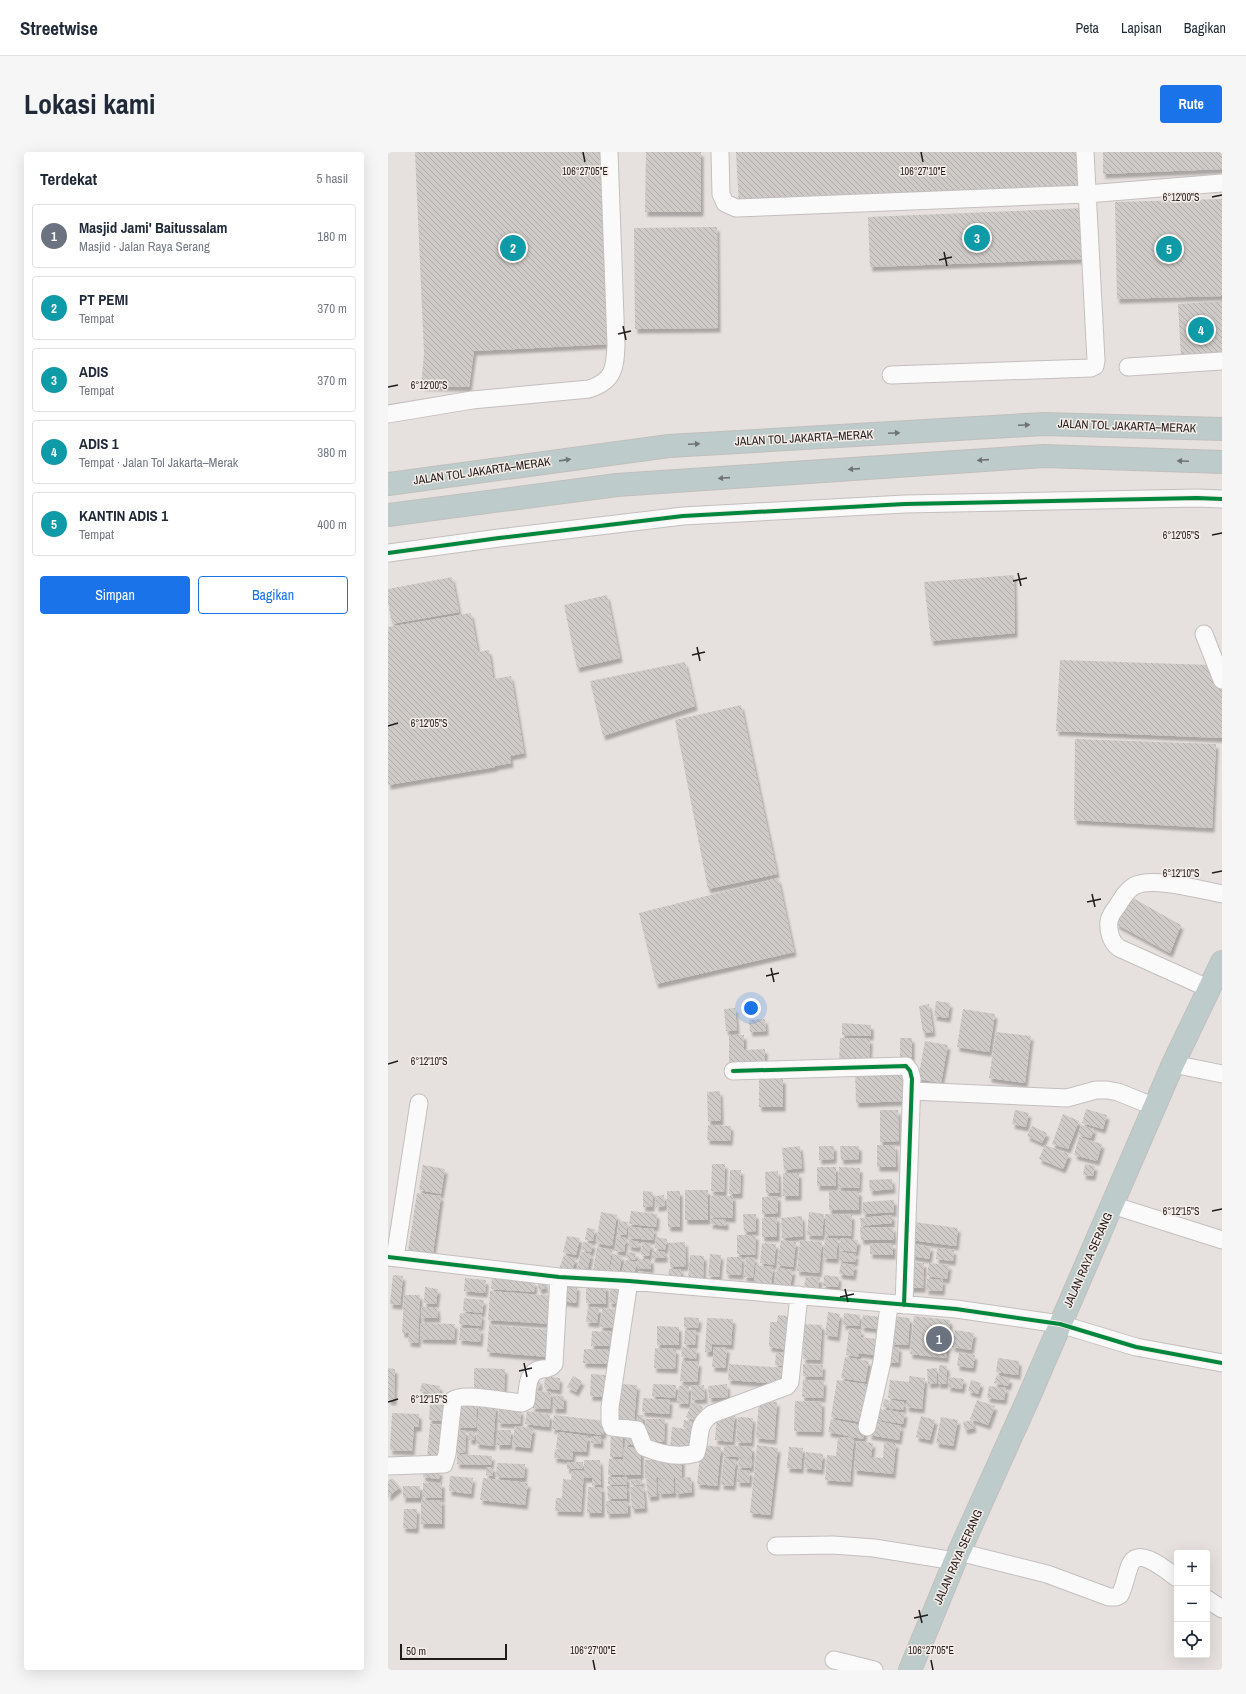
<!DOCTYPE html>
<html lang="id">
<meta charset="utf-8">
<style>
:root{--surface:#fff;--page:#f6f6f7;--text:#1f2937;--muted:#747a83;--line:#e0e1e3;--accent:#1a73e8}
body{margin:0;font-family:"Archivo Narrow",sans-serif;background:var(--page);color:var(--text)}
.controls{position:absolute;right:12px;bottom:12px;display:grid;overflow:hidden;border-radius:4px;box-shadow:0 4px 16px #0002}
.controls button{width:36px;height:36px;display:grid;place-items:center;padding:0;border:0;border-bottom:1px solid var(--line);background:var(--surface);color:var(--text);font:20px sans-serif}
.scale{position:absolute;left:12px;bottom:10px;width:107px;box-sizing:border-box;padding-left:4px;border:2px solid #201c1b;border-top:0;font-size:11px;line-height:14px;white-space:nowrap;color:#201c1b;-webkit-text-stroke:3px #f6ede9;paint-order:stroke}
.you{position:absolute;left:363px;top:856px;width:14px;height:14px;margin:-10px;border:3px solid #fff;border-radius:50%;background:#1a73e8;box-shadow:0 0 0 6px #1a73e833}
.badge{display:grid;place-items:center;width:26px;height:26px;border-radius:50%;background:var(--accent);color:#fff;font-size:13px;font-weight:700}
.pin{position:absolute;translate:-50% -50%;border:2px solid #fff;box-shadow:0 1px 4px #0006}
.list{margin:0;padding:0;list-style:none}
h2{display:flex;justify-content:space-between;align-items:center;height:52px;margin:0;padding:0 16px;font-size:17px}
h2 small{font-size:13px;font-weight:400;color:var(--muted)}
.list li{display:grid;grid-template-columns:26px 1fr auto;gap:12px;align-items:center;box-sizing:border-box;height:64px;margin:0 8px 8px;padding:0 8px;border:1px solid var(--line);border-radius:4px}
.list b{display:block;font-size:15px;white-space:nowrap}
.list p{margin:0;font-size:13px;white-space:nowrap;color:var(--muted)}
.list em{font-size:13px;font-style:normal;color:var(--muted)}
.actions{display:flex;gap:8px;padding:12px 16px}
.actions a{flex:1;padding:9px 0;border:1px solid var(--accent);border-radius:4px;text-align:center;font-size:14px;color:var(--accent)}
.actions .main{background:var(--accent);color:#fff}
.icon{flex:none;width:22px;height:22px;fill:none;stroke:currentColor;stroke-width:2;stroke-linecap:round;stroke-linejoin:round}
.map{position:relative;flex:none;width:834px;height:1518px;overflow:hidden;border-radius:4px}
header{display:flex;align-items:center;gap:24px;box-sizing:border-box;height:56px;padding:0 20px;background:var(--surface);border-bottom:1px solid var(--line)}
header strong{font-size:19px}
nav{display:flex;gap:22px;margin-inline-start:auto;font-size:14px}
.intro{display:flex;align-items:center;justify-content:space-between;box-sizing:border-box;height:96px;padding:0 24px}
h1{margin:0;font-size:28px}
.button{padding:10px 18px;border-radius:4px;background:var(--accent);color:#fff;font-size:14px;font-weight:700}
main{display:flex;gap:24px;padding:0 24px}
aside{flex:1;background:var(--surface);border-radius:4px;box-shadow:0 4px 16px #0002}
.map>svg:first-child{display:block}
.building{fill:url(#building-back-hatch);filter:url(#shadow)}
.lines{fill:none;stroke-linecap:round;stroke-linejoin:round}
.minor-casing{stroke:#c3bfbe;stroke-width:19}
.highway-casing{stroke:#c1bfbe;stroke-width:24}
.minor{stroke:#fbfafa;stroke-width:17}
.highway{stroke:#bdcccb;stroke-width:22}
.cycleway-casing{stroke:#f6ede9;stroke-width:6}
.cycleway{stroke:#00873e;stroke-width:4}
.oneway{fill:#6e7473}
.ticks{fill:none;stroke:#201c1b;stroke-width:1.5}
.labels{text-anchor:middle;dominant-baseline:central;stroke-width:3;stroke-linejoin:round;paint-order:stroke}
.street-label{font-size:12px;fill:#201c1b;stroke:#f6ede9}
.ticks-label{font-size:10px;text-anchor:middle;fill:#201c1b;stroke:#f6ede9;stroke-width:3;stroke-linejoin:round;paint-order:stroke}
</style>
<header>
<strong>Streetwise</strong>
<nav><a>Peta</a><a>Lapisan</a><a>Bagikan</a></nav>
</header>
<div class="intro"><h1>Lokasi kami</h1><a class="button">Rute</a></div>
<main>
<aside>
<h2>Terdekat<small>5 hasil</small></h2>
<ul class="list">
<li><span class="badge" style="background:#6b7280">1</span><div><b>Masjid Jami' Baitussalam</b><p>Masjid · Jalan Raya Serang</p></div><em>180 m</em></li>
<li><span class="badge" style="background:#0f9aa8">2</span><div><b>PT PEMI</b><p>Tempat</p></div><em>370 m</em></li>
<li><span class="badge" style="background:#0f9aa8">3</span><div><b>ADIS</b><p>Tempat</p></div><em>370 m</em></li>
<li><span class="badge" style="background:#0f9aa8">4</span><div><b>ADIS 1</b><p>Tempat · Jalan Tol Jakarta–Merak</p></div><em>380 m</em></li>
<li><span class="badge" style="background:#0f9aa8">5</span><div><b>KANTIN ADIS 1</b><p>Tempat</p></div><em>400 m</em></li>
</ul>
<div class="actions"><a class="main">Simpan</a><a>Bagikan</a></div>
</aside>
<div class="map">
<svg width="834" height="1518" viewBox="0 0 834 1518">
<defs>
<pattern id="building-back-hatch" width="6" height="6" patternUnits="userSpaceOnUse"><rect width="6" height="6" fill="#cecac8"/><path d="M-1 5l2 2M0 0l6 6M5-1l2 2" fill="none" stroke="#b1adab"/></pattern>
<filter id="shadow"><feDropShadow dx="2.5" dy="4.5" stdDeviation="1" flood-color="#0004"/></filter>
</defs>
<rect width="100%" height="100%" fill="#e6e1df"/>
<path class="building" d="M27,0H215L224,192L86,199L81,235L33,234L36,201Z
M258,0H313V60H257Z
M348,0H694L696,37L351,55Z
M715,0H834V17L715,22Z
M834,47V144L729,147L727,50Z
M696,56L697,107L482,115L480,65Z
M329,75L330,176L247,177L246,76Z
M834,149V203L793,206L790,152Z
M626,423L627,481L543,489L536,430Z
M64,425L71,460L4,472L0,450V437Z
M219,443L232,506L189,516L176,453Z
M83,461L90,500L101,498L105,527L123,524L136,601L122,604L123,611L107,614V615L0,633V475Z
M672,508L823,513L834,536V586L668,579Z
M297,510L307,554L215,584L202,529Z
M353,553L389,722L320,737L287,568Z
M687,587L828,592L824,676L686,668Z
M390,726L406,800L268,832L251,761Z
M743,745L793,773L782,801L728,772Z
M548,849L562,851L560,866L546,864Z
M541,852L545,880L535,881L531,854Z
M347,856L349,878L338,879L336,857Z
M575,857L607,862L601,900L569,895Z
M377,867L378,879L362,880L361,868Z
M454,871L483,873V884L454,883Z
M608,880L643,884L637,931L601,926Z
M341,883H356V898L377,897V915H341Z
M452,886L482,887L481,910H451Z
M512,886H524V905L512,906Z
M537,889L560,893L553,931L530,927Z
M517,918L518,949L468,951L467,919Z
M371,927H395V955H371Z
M332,939L333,969H320L319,940Z
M698,957L719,963L715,977L694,971Z
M492,958H510L511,989L492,990Z
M627,958L641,961L638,975L624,972Z
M675,962L691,969L680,997L664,992Z
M320,973L343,974L342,989L319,988Z
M693,973L706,977L703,986L690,983Z
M644,974L659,981L654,991L639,984Z
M691,985L714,992L709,1009L686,1003Z
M489,993H507L508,1015H489Z
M657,993L681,1002L675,1017L651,1007Z
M412,994L414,1016L396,1018L394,996Z
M431,994H446V1007L431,1008Z
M452,994H471V1007L453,1008Z
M324,1012H337L336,1040L323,1039Z
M697,1012L707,1014L705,1024L695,1023Z
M35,1013L57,1017L53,1042L31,1038Z
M429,1015H448V1034H429Z
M451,1015L472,1016L471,1036L450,1035Z
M342,1018H353L352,1042H341Z
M390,1019L391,1041H378L377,1020Z
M395,1021H411V1044H395Z
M504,1027L505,1037L482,1039L481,1028Z
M297,1038H320V1068H297Z
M255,1039L265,1040L264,1055H255Z
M279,1039H292V1075H280Z
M441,1039H471V1058H441Z
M29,1041L53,1044L44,1108L19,1105Z
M276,1043L277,1054L268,1055V1044Z
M323,1044H345V1066L322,1065Z
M390,1044V1061L374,1062V1045Z
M506,1048V1060L475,1062V1050Z
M243,1059L269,1062L268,1075L241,1072Z
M213,1060L229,1063L224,1094L208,1091Z
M421,1060L436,1062L434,1084L419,1083Z
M355,1062H368V1079L356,1080Z
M437,1062L464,1063L463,1084L437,1083Z
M504,1063V1071L473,1074L472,1066Z
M414,1064L415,1084L394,1086L393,1066Z
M389,1065V1085H374V1066Z
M323,1067L338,1068V1074L322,1072Z
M231,1069L240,1070L238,1083L229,1082Z
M526,1070L570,1076L568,1094L523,1088Z
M241,1075L266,1077L265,1088L240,1086Z
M472,1075H505L506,1088H473Z
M199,1076L207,1077L205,1089L197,1088Z
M349,1083H368L367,1103L349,1102Z
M179,1084L192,1086L188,1103L175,1100Z
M229,1084L238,1086L236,1100L227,1099Z
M268,1085L279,1087L277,1098L267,1096Z
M437,1086L450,1087L448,1107L435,1106Z
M453,1086L470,1088L468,1100L451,1098Z
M241,1088L251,1090L250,1096L240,1094Z
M393,1088L408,1090L405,1115L389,1113Z
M412,1088L434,1090L431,1121L409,1119Z
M195,1090L205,1092L203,1100L194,1098Z
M254,1090L263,1092L261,1104L253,1103Z
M297,1090L298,1114L282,1115L281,1091Z
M374,1091L388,1092L386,1113L372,1111Z
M482,1091L505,1092V1103L482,1102Z
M525,1092L543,1095L541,1107L524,1104Z
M209,1095L224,1098L220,1122L205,1119Z
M549,1096L566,1098L565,1109L548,1107Z
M265,1099L277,1100V1106H264Z
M193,1100L203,1102L199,1120L189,1118Z
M239,1100L248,1101L247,1108L238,1106Z
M451,1100L468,1102L467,1110L451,1109Z
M225,1102L234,1104L231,1122L221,1121Z
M322,1102L333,1103L331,1125L320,1124Z
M176,1103L188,1107L183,1121L171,1117Z
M302,1103L316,1104L315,1128L300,1127Z
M339,1105H354L353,1123L338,1122Z
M358,1105L367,1106L365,1126L356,1125Z
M249,1107H263V1117L249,1116Z
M237,1108L249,1110L245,1128L233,1126Z
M521,1110L536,1111L535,1136H520Z
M453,1111L467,1113L465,1124L451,1122Z
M541,1111L561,1113L559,1127L539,1124Z
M368,1113L385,1115L383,1134L366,1132Z
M389,1116L405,1118L402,1136L386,1134Z
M281,1117H293V1130H280Z
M251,1119L262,1121L261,1128L249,1126Z
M102,1122L127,1124V1129L147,1130L146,1140L103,1137L104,1127L123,1128L102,1126Z
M5,1123L15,1124L12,1153L2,1152Z
M436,1123L451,1125L450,1135L435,1134Z
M418,1124L432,1126L430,1136L416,1134Z
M77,1126L98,1128L97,1141L76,1139Z
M155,1126L158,1136L151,1138L149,1127Z
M539,1127L555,1128L554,1139L538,1138Z
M174,1133L189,1134L188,1151L173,1149Z
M198,1134H218V1152L198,1151Z
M37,1135L50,1137L48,1152L36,1151Z
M222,1136H232L231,1152L221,1151Z
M102,1139L166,1144L164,1172L100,1168Z
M16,1143H32L30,1191L20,1190L21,1181H14Z
M76,1146L96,1148L94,1161L75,1159Z
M34,1155H49L50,1166H33Z
M200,1155L211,1156L209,1171L198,1170Z
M214,1156L227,1157L226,1176L212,1175Z
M440,1160L452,1162L449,1185L437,1183Z
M72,1161L94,1163L93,1174L71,1172Z
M456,1161L472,1163L471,1174L455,1173Z
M390,1163L401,1164L400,1198L381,1195L382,1170H389Z
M475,1163L492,1165L491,1177L473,1175Z
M504,1164L522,1166L520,1193L503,1192Z
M526,1164L562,1168L558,1206L522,1202Z
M296,1165L311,1166L310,1176L296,1175Z
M319,1166L345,1167L343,1193L324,1192V1200H317Z
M33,1171L67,1172L66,1188L32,1187Z
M416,1172L434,1173L432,1208L415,1207Z
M101,1173L163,1178L161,1205L99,1200Z
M269,1174L291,1175V1193H269Z
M72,1176L93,1177L92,1190L71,1188Z
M461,1176L473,1178V1185L487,1187L485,1203L471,1201L470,1205L458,1203Z
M297,1178H308L307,1193L296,1192Z
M567,1178L586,1181L583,1198L564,1195Z
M204,1179L224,1180V1194H203Z
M294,1195L309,1197L308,1207L293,1205Z
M326,1195L339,1196L337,1216L324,1215Z
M500,1195H511L510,1211L499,1210Z
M267,1196L288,1197L287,1217L266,1216Z
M196,1197L221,1198L220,1212L195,1211Z
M388,1200L399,1201L398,1214L387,1213Z
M571,1201L587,1203L585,1216L569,1214Z
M457,1205L481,1209L477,1230L453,1226Z
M610,1206L631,1209L630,1223L608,1220Z
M294,1209L311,1210L309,1230L292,1229Z
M341,1212L397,1216L396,1232L340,1228Z
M415,1212L435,1213L434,1225L415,1224Z
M551,1213L559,1214L558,1232H550Z
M0,1216L7,1217L6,1249L0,1248Z
M86,1216L117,1217L116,1240L86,1239Z
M549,1216V1231L540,1232L539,1217Z
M203,1222L217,1223L216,1245L202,1244Z
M609,1223L622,1227L620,1234L606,1231Z
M157,1224L172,1226L171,1238L156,1236Z
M185,1224L194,1229L188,1240L179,1235Z
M521,1224L537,1226L534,1257L518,1255L519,1248L500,1246L502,1228L521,1230Z
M561,1225L576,1227L574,1237L560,1235Z
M151,1226L152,1235H146Z
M415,1228L436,1229L435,1246L414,1245Z
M449,1228L484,1233L478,1271L443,1265Z
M583,1228L593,1231L590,1242L580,1239Z
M34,1231L52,1234L51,1243L32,1239Z
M230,1232L249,1233L246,1271L227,1270Z
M265,1232L288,1233L287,1246L264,1244Z
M339,1232L340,1245L321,1246L320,1234Z
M316,1233L317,1247L304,1248L303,1234Z
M291,1234H301L300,1252L289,1251Z
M601,1234L618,1236L616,1248L599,1246Z
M146,1239L163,1240L162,1257L144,1256Z
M165,1243L176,1244V1257H165Z
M255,1246L282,1248L281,1262L254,1260Z
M496,1247L501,1248L500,1256L495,1255Z
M371,1248L389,1250L386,1288L368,1286Z
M502,1248L516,1250L515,1258L501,1256Z
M589,1248L607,1254L600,1273L582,1267Z
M407,1249L434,1250L433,1280L406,1279Z
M71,1250L89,1251L88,1276L69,1275Z
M304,1250L315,1255L309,1269L298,1265Z
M42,1252L57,1253L56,1269L41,1268Z
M91,1252L108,1254L105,1294L88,1292Z
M486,1256L517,1261L515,1272L484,1267Z
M111,1257L133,1258L132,1272L110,1271Z
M139,1259L162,1263L161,1275L137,1272Z
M4,1261L31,1262V1275H26L24,1299L2,1298Z
M329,1261L347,1262L344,1290L327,1288Z
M166,1263L217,1269L215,1283L164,1277Z
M249,1263H255V1274H249Z
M533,1264L547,1268L542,1288L528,1285Z
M350,1265L365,1266L363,1291L348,1290Z
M553,1265L570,1268L565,1294L548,1291Z
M258,1267H277L276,1290H257Z
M443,1267L478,1274L475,1287L440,1280Z
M296,1268L305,1270L304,1277L295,1275Z
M484,1268L513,1274L511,1288L481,1283Z
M584,1268L586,1276L577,1278L575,1270Z
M42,1272L57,1273L54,1307L39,1306Z
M127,1274L145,1276L142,1296L124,1294Z
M284,1275L306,1278L303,1299L282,1296Z
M69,1278L78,1279L77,1301H68Z
M109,1278H123L122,1293H109Z
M81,1279H87L86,1288H81Z
M170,1280L200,1284L198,1300L185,1299L184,1308L166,1306L167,1297L184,1299L168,1296Z
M223,1280H235L234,1305H222Z
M237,1280H249L248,1293H237Z
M203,1284H213V1292L203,1291Z
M450,1285L466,1286L462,1330L437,1328L439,1303L448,1304Z
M469,1289L485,1291L483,1305L495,1306L496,1291H508L505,1322L466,1318Z
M313,1293L333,1295L329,1334L309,1332Z
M336,1293L364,1295V1306L335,1304Z
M369,1293L390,1296L382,1363L362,1361Z
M236,1295H253V1323H235Z
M401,1295L415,1296L413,1317L399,1316Z
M418,1300L435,1302L433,1318L416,1316Z
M69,1302L104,1304L103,1313L69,1312Z
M336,1306L348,1308L345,1334L333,1333Z
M351,1306L364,1307L363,1316L350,1315Z
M221,1307H235L234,1323H220Z
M294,1307V1326L303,1325L304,1340L288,1342L287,1326H291H286V1341L271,1342L270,1327L283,1326H257V1308Z
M196,1308H212L213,1333H204V1326H196Z
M179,1310H195V1317H179Z
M109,1311L137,1312L136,1326L108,1325Z
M98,1315H105V1324L98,1323Z
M35,1318L52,1319L51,1327L35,1325Z
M184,1318L196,1319L193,1360L167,1359L168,1346H174L175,1327L183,1328Z
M350,1318L362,1319L361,1331L349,1330Z
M62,1324L85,1326L83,1342L61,1339Z
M220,1325H239V1333L220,1332Z
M4,1326L12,1335L0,1345V1329Z
M95,1326L140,1331L137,1353L92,1348Z
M268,1326L269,1344L260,1345L258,1327Z
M254,1327V1332L243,1333V1328Z
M35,1331H54V1346L35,1345Z
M15,1334H32V1346H15Z
M219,1334H239V1347H220Z
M255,1334L257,1356L244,1357L242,1335Z
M200,1335H214V1361H199Z
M33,1348H54V1372H33Z
M218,1349H240V1361L219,1362Z
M16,1357H29L28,1377L15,1376Z"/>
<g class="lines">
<defs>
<path id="minor" d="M332,0L333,42L337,51L348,56L699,42L834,31
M740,215L834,209
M503,223L703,216L707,214L708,208L697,0
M0,262L84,248L201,237C226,229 227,216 228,193L221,0
M0,401L111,386L295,364L517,352L809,346L834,347
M816,482L834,528
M822,837L731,796C723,790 720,779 721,769C722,763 727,757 730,753C735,745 738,739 746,734C764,724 813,738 834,742
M785,912L834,922
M345,919L518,914L522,919L524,927L516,1153
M524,939L679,946L708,938H719L730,940L767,955
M724,1053L834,1088
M0,1105L171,1125L241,1129L568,1157L672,1172L748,1195L834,1211
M7,1106L31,951
M241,1129L222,1255V1270L224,1275L249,1278L256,1295C272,1302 290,1306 308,1301C314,1284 307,1274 324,1262L399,1234L402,1230L411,1143
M479,1275L494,1210L501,1153
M0,1314L56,1312L59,1302L65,1248C76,1240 119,1250 134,1251L138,1249C140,1237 138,1219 154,1217C160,1217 163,1216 166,1212L171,1125
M388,1394L445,1393L486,1396L567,1409
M571,1400L659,1422L721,1445H728L732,1443C737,1433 738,1423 742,1413C750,1393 779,1419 789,1426
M819,1447L834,1457
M446,1508L486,1518"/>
<path id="highway" d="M0,332L281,294L656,272L834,277
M0,363L229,333L656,304L834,310
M522,1518L567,1409L640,1247L785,912L834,810"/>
</defs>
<use href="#minor" class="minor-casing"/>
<use href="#highway" class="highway-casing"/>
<use href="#minor" class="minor"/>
<use href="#highway" class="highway"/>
<defs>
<path id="cycleway" d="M0,401L111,386L295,364L517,352L809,346L834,347
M345,919L518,914L522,919L524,927L516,1153
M0,1105L171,1125L241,1129L568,1157L672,1172L748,1195L834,1211"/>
</defs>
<use href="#cycleway" class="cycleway-casing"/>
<use href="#cycleway" class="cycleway"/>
</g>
<defs><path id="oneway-solid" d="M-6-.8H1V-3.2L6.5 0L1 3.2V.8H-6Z"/></defs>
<g class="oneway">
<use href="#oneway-solid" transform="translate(636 273) rotate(-3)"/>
<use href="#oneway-solid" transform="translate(506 281) rotate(-3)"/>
<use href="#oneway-solid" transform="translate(306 292) rotate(-3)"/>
<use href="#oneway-solid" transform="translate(177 308) rotate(-8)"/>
<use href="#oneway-solid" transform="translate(595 308) rotate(176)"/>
<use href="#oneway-solid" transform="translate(795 309) rotate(-178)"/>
<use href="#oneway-solid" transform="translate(466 317) rotate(176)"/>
<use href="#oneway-solid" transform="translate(336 326) rotate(176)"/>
</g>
<path class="ticks" d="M195,0L197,10M533,0L535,10M824,45L834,43M556,100L559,114M551,108L564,105M235,174L238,188M230,182L243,179M0,235L10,233M824,383L834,381M630,421L633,434M625,429L639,426M309,495L312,509M304,503L317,500M0,574L10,571M824,721L834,719M704,742L707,755M699,750L713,747M383,816L386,830M378,824L391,821M0,912L10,909M824,1059L834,1057M457,1137L460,1150M452,1145L466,1142M136,1211L139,1225M131,1219L144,1216M0,1250L10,1247M531,1458L534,1471M526,1466L540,1463M205,1508L207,1518M543,1508L545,1518"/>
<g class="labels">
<g class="street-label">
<text transform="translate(739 274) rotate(2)">JALAN TOL JAKARTA–MERAK</text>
<text transform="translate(416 286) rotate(-3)">JALAN TOL JAKARTA–MERAK</text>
<text transform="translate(94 319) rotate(-8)">JALAN TOL JAKARTA–MERAK</text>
<text transform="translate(700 1108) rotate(-66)">JALAN RAYA SERANG</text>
<text transform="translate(570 1405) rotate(-66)">JALAN RAYA SERANG</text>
</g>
</g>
<g class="ticks-label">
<text x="197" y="23">106°27'05"E</text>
<text x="535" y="23">106°27'10"E</text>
<text x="793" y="49">6°12'00"S</text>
<text x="41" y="237">6°12'00"S</text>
<text x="793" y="387">6°12'05"S</text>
<text x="41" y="575">6°12'05"S</text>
<text x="793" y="725">6°12'10"S</text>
<text x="41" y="913">6°12'10"S</text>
<text x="793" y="1063">6°12'15"S</text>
<text x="41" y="1251">6°12'15"S</text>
<text x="205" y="1502">106°27'00"E</text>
<text x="543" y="1502">106°27'05"E</text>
</g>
</svg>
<div class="controls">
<button>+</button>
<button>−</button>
<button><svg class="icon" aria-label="locate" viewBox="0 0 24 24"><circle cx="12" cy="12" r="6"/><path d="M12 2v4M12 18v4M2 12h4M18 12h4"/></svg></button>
</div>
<div class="scale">50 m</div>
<div class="you"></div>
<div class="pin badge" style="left:551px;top:1187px;background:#6b7280">1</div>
<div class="pin badge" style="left:125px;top:96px;background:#0f9aa8">2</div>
<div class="pin badge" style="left:589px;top:86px;background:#0f9aa8">3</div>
<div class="pin badge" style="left:813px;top:178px;background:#0f9aa8">4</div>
<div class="pin badge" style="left:781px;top:97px;background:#0f9aa8">5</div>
</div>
</main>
